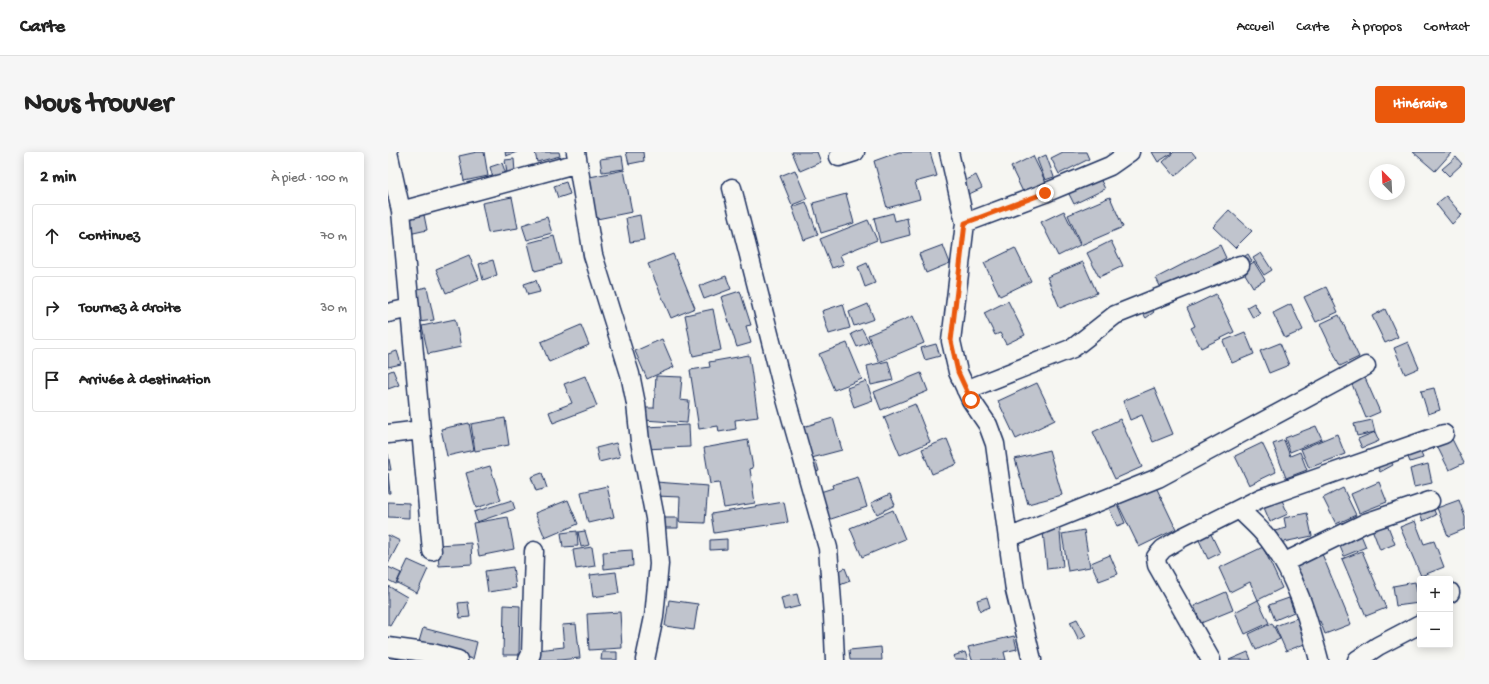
<!DOCTYPE html>
<html lang="fr">
<meta charset="utf-8">
<style>
:root{--surface:#fff;--page:#f6f6f6;--text:#222;--muted:#767676;--line:#e0e0e0;--accent:#ea580c}
body{margin:0;font-family:"Gochi Hand",sans-serif;background:var(--page);color:var(--text)}
.controls{position:absolute;right:12px;bottom:12px;display:grid;overflow:hidden;border-radius:4px;box-shadow:0 2px 10px #0003}
.controls button{width:36px;height:36px;display:grid;place-items:center;padding:0;border:0;border-bottom:1px solid var(--line);background:var(--surface);color:var(--text);font:20px sans-serif}
.compass{position:absolute;left:981px;top:12px;width:36px;height:36px;border-radius:50%;background:var(--surface);box-shadow:0 2px 10px #0003;rotate:336deg}
.stop{position:absolute;width:12px;height:12px;margin:-9px;border:3px solid #ea580c;border-radius:50%;background:#fff}
.stop.end{background:#ea580c;border-color:#fff;box-shadow:0 1px 4px #0008}
.list{margin:0;padding:0;list-style:none}
h2{display:flex;justify-content:space-between;align-items:center;height:52px;margin:0;padding:0 16px;font-size:17px}
h2 small{font-size:13px;font-weight:400;color:var(--muted)}
.list li{display:grid;grid-template-columns:26px 1fr auto;gap:12px;align-items:center;box-sizing:border-box;height:64px;margin:0 8px 8px;padding:0 8px;border:1px solid var(--line);border-radius:4px}
.list b{display:block;font-size:15px;white-space:nowrap}
.list em{font-size:13px;font-style:normal;color:var(--muted)}
.icon{flex:none;width:22px;height:22px;fill:none;stroke:currentColor;stroke-width:2;stroke-linecap:round;stroke-linejoin:round}
.map{position:relative;flex:none;width:1077px;height:508px;overflow:hidden;border-radius:4px}
header{display:flex;align-items:center;gap:24px;box-sizing:border-box;height:56px;padding:0 20px;background:var(--surface);border-bottom:1px solid var(--line)}
header strong{font-size:19px}
nav{display:flex;gap:22px;margin-inline-start:auto;font-size:14px}
.intro{display:flex;align-items:center;justify-content:space-between;box-sizing:border-box;height:96px;padding:0 24px}
h1{margin:0;font-size:28px}
.button{padding:10px 18px;border-radius:4px;background:var(--accent);color:#fff;font-size:14px;font-weight:700}
main{display:flex;gap:24px;padding:0 24px}
aside{flex:1;background:var(--surface);border-radius:4px;box-shadow:0 2px 10px #0003}
.map>svg:first-child{display:block}
.building{fill:#c0c4cd;stroke:#1b2f5e}
.lines{fill:none;stroke-linecap:round;stroke-linejoin:round}
.street-casing{stroke:#1b2f5e;stroke-width:21}
.street{stroke:#f6f6f2;stroke-width:18}
.route{stroke:#ea580c;stroke-width:5}
</style>
<header>
<strong>Carte</strong>
<nav><a>Accueil</a><a>Carte</a><a>À propos</a><a>Contact</a></nav>
</header>
<div class="intro"><h1>Nous trouver</h1><a class="button">Itinéraire</a></div>
<main>
<aside>
<h2>2 min<small>À pied · 100 m</small></h2>
<ul class="list">
<li><svg class="icon" aria-label="ahead" viewBox="0 0 24 24"><path d="M12 20V5M6 11l6-6 6 6"/></svg><div><b>Continuez</b></div><em>70 m</em></li>
<li><svg class="icon" aria-label="right" viewBox="0 0 24 24"><path d="M7 20v-9h11M14 6l5 5-5 5"/></svg><div><b>Tournez à droite</b></div><em>30 m</em></li>
<li><svg class="icon" aria-label="arrive" viewBox="0 0 24 24"><path d="M6 21V4h12l-3 4 3 4H6"/></svg><div><b>Arrivée à destination</b></div></li>
</ul>
</aside>
<div class="map">
<svg width="1077" height="508" viewBox="0 0 1077 508">
<rect width="100%" height="100%" fill="#f6f6f2"/>
<filter id="ink" filterUnits="userSpaceOnUse"><feTurbulence type="fractalNoise" baseFrequency=".025" numOctaves="2"/><feDisplacementMap in="SourceGraphic" scale="8" xChannelSelector="R" yChannelSelector="G"/><feConvolveMatrix kernelMatrix="1 2 1 2 8 2 1 2 1" color-interpolation-filters="sRGB"/></filter>
<g filter="url(#ink)">
<path class="building" d="M89,0H96L100,24L76,29L71,4Z
M117,0H129L118,4Z
M147,0H171L172,4L149,10Z
M238,0H255L256,9L241,12Z
M404,0H429L433,10L412,19Z
M511,0H542L549,24L527,30L532,47L499,56L486,9Z
M675,0H698L701,7L671,22L663,6Z
M764,0H783L784,1L770,10Z
M786,0H804L808,5L787,24L775,10Z
M1025,0H1064L1047,19Z
M658,3L666,25L657,28L649,7Z
M234,4L236,17L214,20L212,7Z
M645,4L658,31L636,42L623,15Z
M1068,5L1074,12L1061,24L1054,17Z
M126,7L127,20L119,21L117,8Z
M114,11L118,22L105,26L102,15Z
M236,18L244,60L204,68L197,26Z
M407,18L419,47L404,53L392,24Z
M709,20L717,37L686,52L678,36Z
M588,23L594,36L579,43L573,31Z
M178,30L182,42L170,46L166,34Z
M458,42L466,71L433,81L425,51Z
M1058,44L1074,63L1064,72L1048,52Z
M124,45L130,76L100,81L94,51Z
M722,45L735,75L693,93L680,63Z
M418,50L430,83L416,88L404,55Z
M35,58L39,78L12,84L8,64Z
M841,58L864,79L847,96L825,75Z
M676,59L692,93L670,104L653,70Z
M505,61L507,69L519,66L522,83L492,91L486,66Z
M252,63L256,88L242,90L238,66Z
M159,65L164,81L139,88L134,73Z
M480,68L489,88L452,103L456,112L444,116L432,87Z
M166,84L173,112L147,119L140,91Z
M723,89L735,114L711,125L699,101Z
M555,93L562,111L538,121L531,102Z
M832,93L838,106L775,140L768,126Z
M627,96L643,129L612,144L596,111Z
M873,101L884,118L876,123L865,106Z
M285,102L307,156L283,166L260,112Z
M860,102L864,109L854,115L850,109Z
M81,103L91,127L58,141L48,117Z
M105,108L109,123L95,128L91,112Z
M695,110L709,141L672,156L659,125Z
M866,110L877,128L865,135L854,117Z
M479,111L487,131L477,135L470,115Z
M338,124L343,137L316,147L311,134Z
M148,128L152,140L140,143L136,132Z
M39,135L46,168L31,170L25,138Z
M938,135L950,160L928,170L916,145Z
M352,139L363,173L358,174L363,191L349,195L333,145Z
M828,142L846,180L813,196L803,176L807,174L799,156Z
M620,149L637,183L618,192L612,181L607,183L596,161Z
M757,149L766,160L758,166L750,154Z
M866,151L872,162L865,166L859,155Z
M455,152L462,176L441,182L434,159Z
M480,152L486,167L466,174L461,160Z
M903,152L915,178L897,186L885,161Z
M325,157L333,198L305,204L297,163Z
M997,157L1010,185L997,191L984,164Z
M951,163L971,205L952,214L932,172Z
M525,164L536,191L491,210L480,183Z
M67,167L73,195L40,202L34,174Z
M193,173L201,193L161,210L153,190Z
M474,177L481,190L469,195L463,182Z
M857,180L866,202L844,211L835,189Z
M274,187L286,215L259,227L247,199Z
M1020,190L1031,216L1017,222L1006,196Z
M459,191L474,227L446,238L431,202Z
M892,191L901,213L881,221L872,199Z
M548,192L552,204L537,208L533,196Z
M9,199L13,212L0,215V202Z
M361,203L370,265L347,268L348,277L331,280L330,274L311,277L302,218L322,215L321,210Z
M500,209L505,228L483,233L479,214Z
M5,218L11,233L0,237V220Z
M974,219L992,260L978,266L961,225Z
M533,221L540,239L493,258L486,240Z
M197,224L209,254L165,271L161,260L184,251L176,232Z
M268,224L294,225L292,248L301,249L299,271L256,268L257,256H266Z
M478,229L485,248L466,255L459,236Z
M649,231L667,268L628,287L610,249Z
M766,236L785,282L765,290L754,263L742,268L735,249Z
M1046,236L1052,258L1040,262L1033,239Z
M527,252L542,290L512,303L496,265Z
M117,266L121,293L87,299L83,272Z
M445,266L454,298L416,308L408,277Z
M732,267L754,315L727,327L705,280Z
M984,268L987,280L969,284L966,272Z
M81,271L86,298L59,304L53,277Z
M301,273L302,295L256,297V275Z
M928,274L934,287L902,300L897,286Z
M987,280L991,289L974,296L970,287Z
M1061,281L1076,311L1061,318L1046,288Z
M949,282L957,302L921,316L913,297Z
M559,287L569,312L544,322L534,297Z
M360,288L365,316L362,317L367,351L336,356L331,331L322,332L316,296Z
M896,288L902,304L912,300L919,318L898,326L885,292Z
M1028,288L1035,306L1022,310L1015,293Z
M228,291L232,305L211,310L208,296Z
M874,291L888,320L861,333L847,304Z
M997,296L1005,313L992,320L984,303Z
M661,298L674,343L640,352L627,307Z
M0,302L3,318H0Z
M428,309L431,319L421,322L418,312Z
M1040,312L1044,331L1026,335L1022,317Z
M102,314L113,348L88,356L78,321Z
M0,321L2,341H0Z
M154,321L159,336L148,339L143,325Z
M470,325L479,355L437,369L429,341L445,336L444,333Z
M268,330L320,334L317,371L291,370L292,345L267,344Z
M991,330L999,350L971,361L963,342Z
M219,334L226,365L200,371L193,340Z
M768,335L788,377L751,395L730,352Z
M955,336L968,363L948,372L935,346Z
M890,339L900,362L882,370L872,346Z
M1039,341L1048,363L1035,369L1026,346Z
M502,342L507,353L489,362L483,351Z
M124,348L127,357L89,370L86,360Z
M180,348L190,372L157,386L147,361Z
M1071,348L1077,365V377L1060,384L1049,356Z
M0,350L21,351V366L0,365Z
M396,350L400,370L326,381L323,362Z
M729,352L737,371L729,374L721,356Z
M505,358L517,387L474,405L462,376Z
M919,361L924,384L886,392L883,380L898,376L896,366Z
M996,364L1007,392L992,398L981,369Z
M120,365L126,397L91,404L85,371Z
M268,366H290V376H268Z
M671,369L675,415L659,417L654,371Z
M1027,369L1036,392L1046,389L1056,415L1033,424L1012,375Z
M968,371L978,395L956,404L950,390Z
M696,378L702,415L680,419L674,382Z
M821,378L832,401L820,407L809,384Z
M189,379L190,394L175,395L173,381Z
M197,379L201,393L193,395L190,380Z
M0,383L12,389L0,412Z
M339,387V397L322,398V388Z
M83,391L84,412L51,414L49,393Z
M204,395L207,414L188,417L185,398Z
M875,395L894,436L870,448L862,430L842,440L831,416Z
M244,398L245,414L216,417L215,400Z
M974,399L998,456L978,464L954,407Z
M934,402L963,472L937,482L932,469L927,471L904,414Z
M722,403L730,422L711,429L703,411Z
M20,408L40,417L29,441L9,431Z
M0,415L13,421L8,432L0,428Z
M125,415L128,436L100,440L97,419Z
M457,416L462,429L452,433L447,421Z
M228,420L231,441L205,445L202,423Z
M1027,430L1031,451L1008,454L1005,434Z
M0,434L19,445L2,474L0,473Z
M838,440L845,458L813,471L806,454Z
M409,442L412,454L396,458L393,446Z
M599,445L602,455L592,459L589,448Z
M901,446L906,460L887,468L881,453Z
M281,448L310,452L306,478L277,474Z
M870,448L881,471L857,482L847,460Z
M80,450L82,465L72,466L70,451Z
M116,453L132,454L131,503H115Z
M232,460L234,496L201,498L199,462Z
M909,466L919,491L898,499L887,474Z
M689,467L698,484L691,488L682,470Z
M884,471L892,487L868,498L861,482Z
M188,472L192,506L171,508H142L141,499L176,495L174,473Z
M35,476L89,490L85,507L30,493Z
M626,484L629,497L616,500L618,508H584L580,495Z
M493,495L494,508H462L461,498Z
M214,500H229V508H213Z
M577,500L580,508H567L565,504Z
M860,500L863,508H841Z
M0,503L9,505L8,508H0Z"/>
<g class="lines">
<defs>
<path id="street" d="M0,0L13,59L44,399
M188,0L205,103L242,222L248,252L252,289L267,366L271,412L266,465L257,508
M561,0L577,71L563,189L570,220L583,248L600,273L607,292L627,438L644,508
M451,5L467,0
M344,36L394,233L440,396L445,464L447,508
M13,59L190,11
M577,71L657,41L722,14L742,0
M0,161L22,156
M578,238L685,196L727,163L852,113
M0,282L33,278
M851,357C861,367 873,377 881,388C908,423 920,466 931,508
M620,386L770,326L978,214
M897,410L977,371L1042,349
M1062,441V440
M0,495L44,501L70,508
M140,508L143,502L146,399
M823,508L769,413L768,405L775,397L795,385L873,346L1056,282
M969,508L990,494L1032,472"/>
</defs>
<use href="#street" class="street-casing"/>
<use href="#street" class="street"/>
</g>
</g>
<g class="lines" filter="url(#ink)">
<path class="route" d="M583,248L570,220L563,189L577,71L657,41"/>
</g>
</svg>
<div class="controls">
<button>+</button>
<button>−</button>
</div>
<svg class="compass" viewBox="-18 -18 36 36"><path d="M0-13l5 13h-10z" fill="#e53935"/><path d="M0 13l5-13h-10z" fill="#767676"/></svg>
<div class="stop" style="left:583px;top:248px"></div>
<div class="stop end" style="left:657px;top:41px"></div>
</div>
</main>
